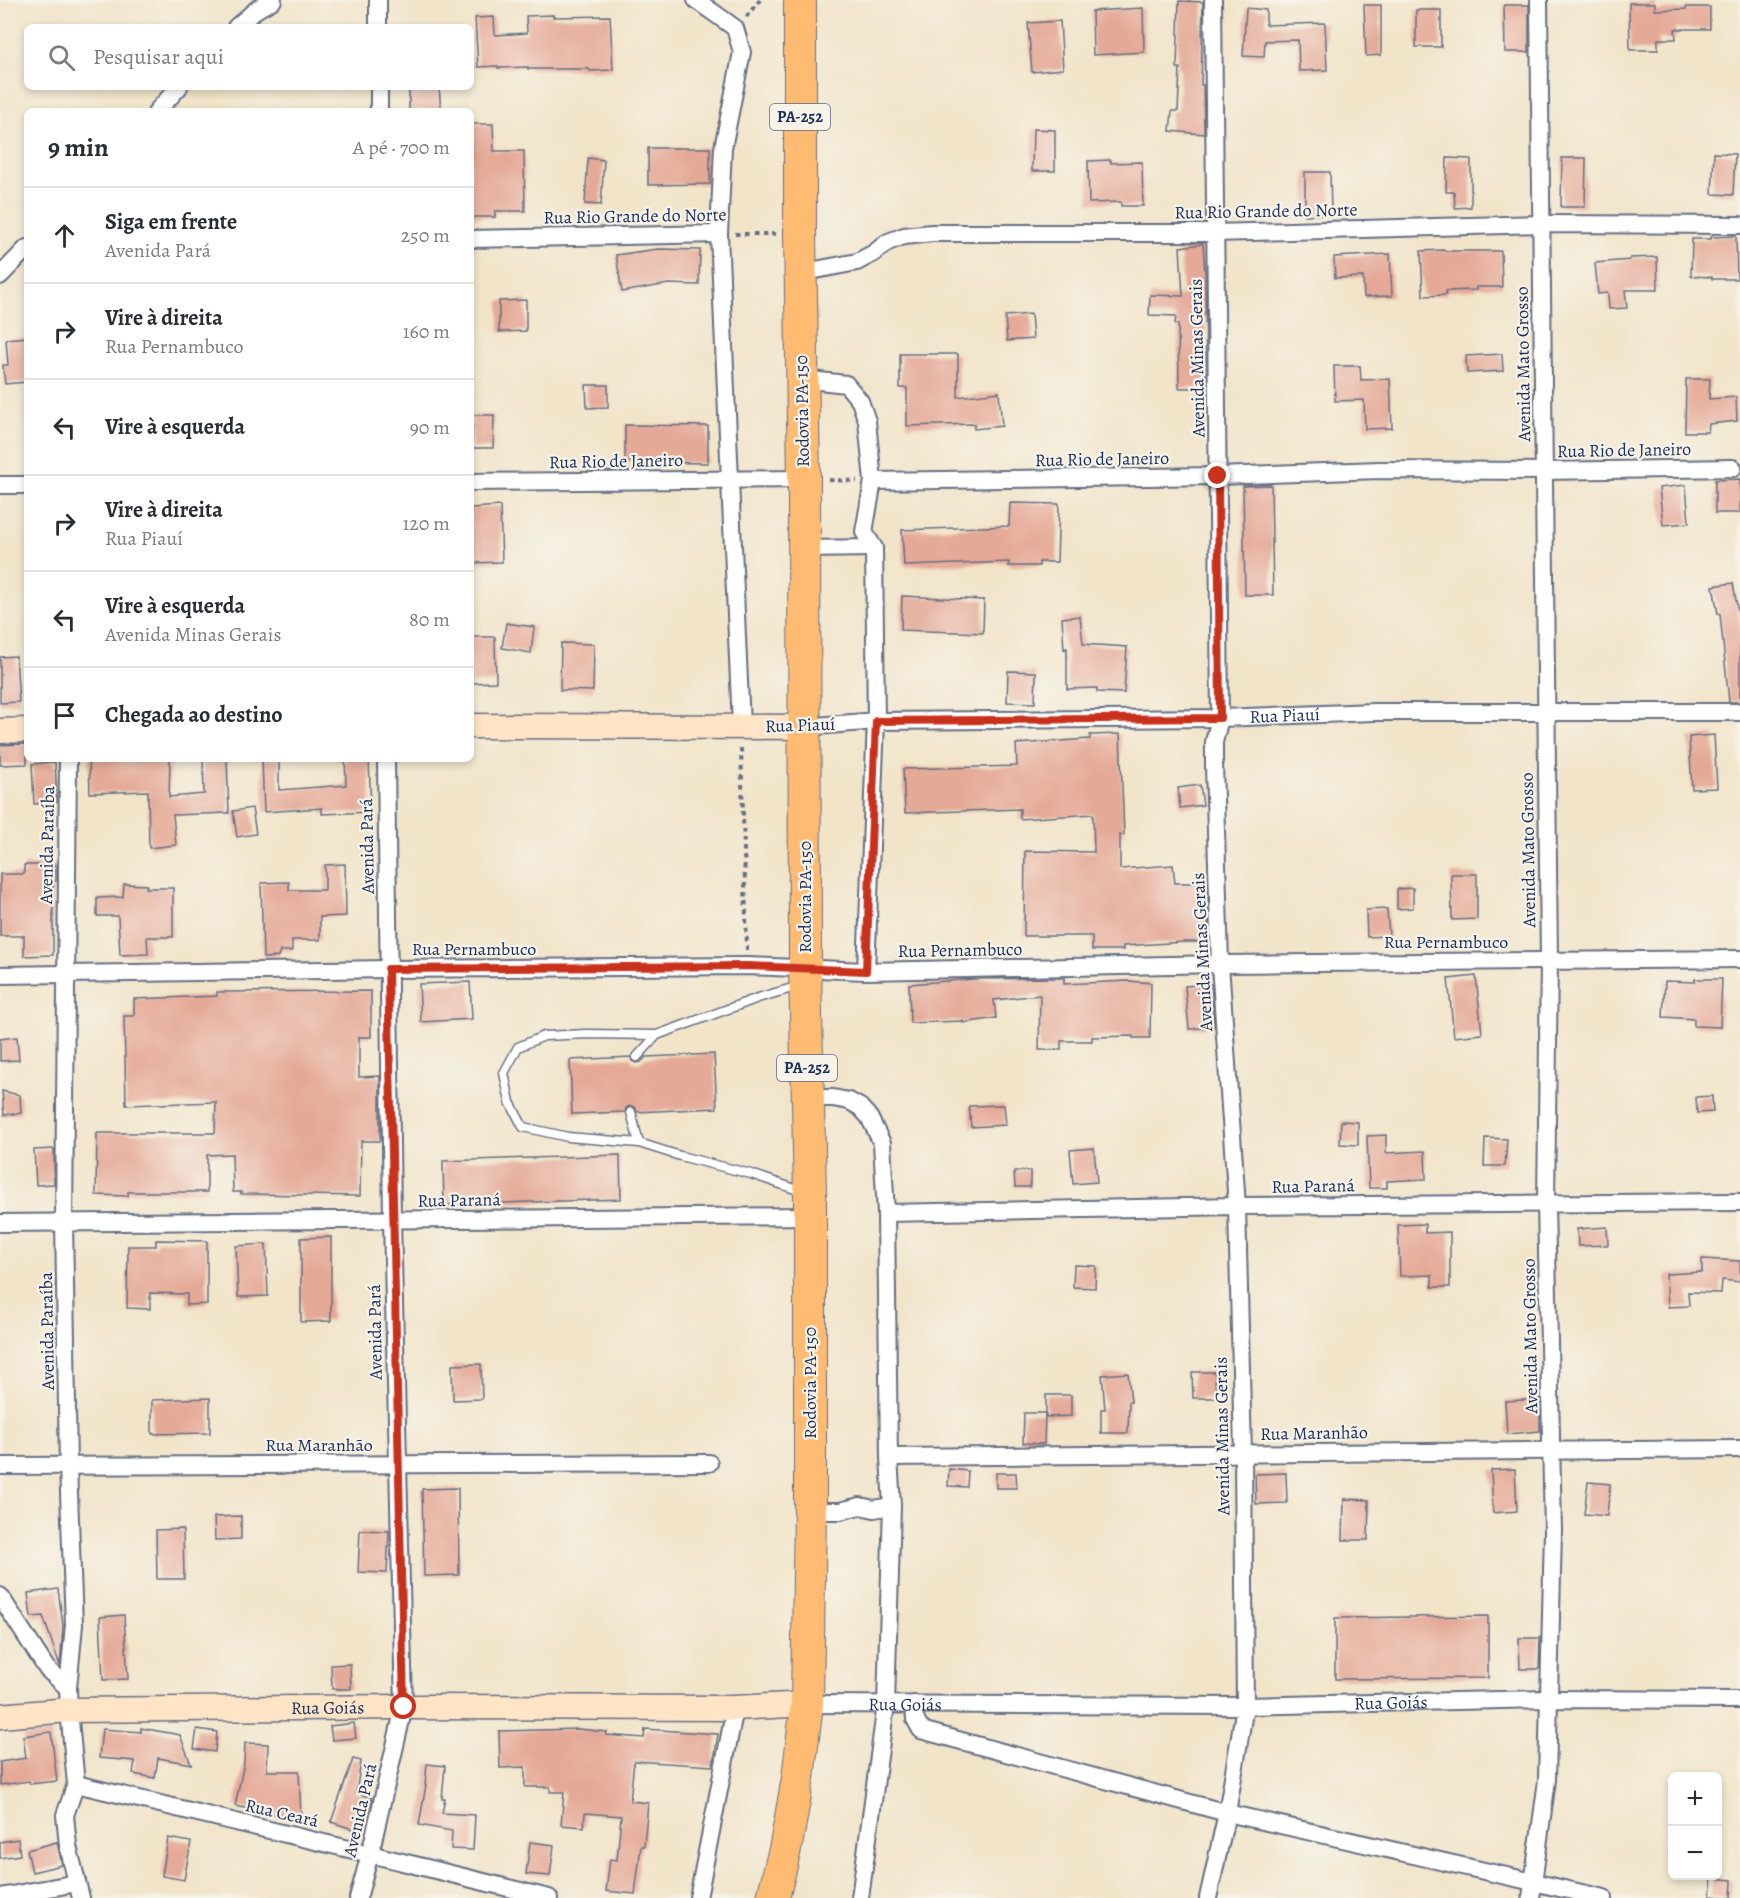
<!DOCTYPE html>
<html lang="pt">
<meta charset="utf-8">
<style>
:root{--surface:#fff;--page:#f2f2f3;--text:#2b2b33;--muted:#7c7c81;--line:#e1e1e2}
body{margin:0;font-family:Alegreya,serif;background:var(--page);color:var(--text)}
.controls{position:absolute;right:18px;bottom:18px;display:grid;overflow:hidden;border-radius:9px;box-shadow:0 3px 9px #0003}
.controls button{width:54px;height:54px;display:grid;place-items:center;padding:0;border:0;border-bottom:2px solid var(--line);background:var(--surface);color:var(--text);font:30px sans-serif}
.stop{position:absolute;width:18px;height:18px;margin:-14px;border:4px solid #c8321e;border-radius:50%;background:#fff}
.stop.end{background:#c8321e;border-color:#fff;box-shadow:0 2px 6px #0008}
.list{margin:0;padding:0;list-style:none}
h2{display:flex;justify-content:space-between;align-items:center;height:78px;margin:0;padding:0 24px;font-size:26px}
h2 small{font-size:20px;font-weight:400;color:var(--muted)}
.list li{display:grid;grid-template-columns:39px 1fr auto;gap:18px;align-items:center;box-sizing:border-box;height:96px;padding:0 24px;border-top:2px solid var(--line)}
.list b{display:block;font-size:22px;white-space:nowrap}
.list p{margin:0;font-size:20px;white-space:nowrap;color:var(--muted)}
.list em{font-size:20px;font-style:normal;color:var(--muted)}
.icon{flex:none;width:33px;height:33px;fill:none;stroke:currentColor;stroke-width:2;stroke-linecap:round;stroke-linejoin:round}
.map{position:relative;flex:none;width:1740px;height:1898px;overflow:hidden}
.search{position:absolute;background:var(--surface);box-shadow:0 3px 9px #0003;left:24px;top:24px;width:450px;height:66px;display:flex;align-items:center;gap:15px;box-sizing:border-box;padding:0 21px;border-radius:9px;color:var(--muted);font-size:22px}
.panel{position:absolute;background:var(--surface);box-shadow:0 3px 9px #0003;left:24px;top:108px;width:450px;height:654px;border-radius:9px}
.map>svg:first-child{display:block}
.building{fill:#e5a997}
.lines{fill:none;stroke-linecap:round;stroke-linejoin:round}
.lane-casing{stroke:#666e83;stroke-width:11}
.street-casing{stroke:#666e83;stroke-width:20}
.secondary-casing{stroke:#666e83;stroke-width:27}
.highway-casing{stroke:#666e83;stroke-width:34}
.path{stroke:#666e83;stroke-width:4;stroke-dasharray:4.5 4.5;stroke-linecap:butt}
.lane{stroke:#fff;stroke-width:8}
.street{stroke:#fff;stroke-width:16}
.secondary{stroke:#ffe4c6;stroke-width:24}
.highway{stroke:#ffbb71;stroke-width:32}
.route{stroke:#c8321e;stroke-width:8}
.labels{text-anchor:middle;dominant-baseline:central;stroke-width:4.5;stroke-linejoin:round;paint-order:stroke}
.shield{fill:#f7f3e8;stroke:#5d6a87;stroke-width:1.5}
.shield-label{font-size:16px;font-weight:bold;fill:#1b2f5e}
.street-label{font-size:18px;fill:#1b2f5e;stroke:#f7f3e8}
</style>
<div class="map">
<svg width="1740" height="1898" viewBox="0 0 1740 1898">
<rect width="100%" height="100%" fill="#f7f3e8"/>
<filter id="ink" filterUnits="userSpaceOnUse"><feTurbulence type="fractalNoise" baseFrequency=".0167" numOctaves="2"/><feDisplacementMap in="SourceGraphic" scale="12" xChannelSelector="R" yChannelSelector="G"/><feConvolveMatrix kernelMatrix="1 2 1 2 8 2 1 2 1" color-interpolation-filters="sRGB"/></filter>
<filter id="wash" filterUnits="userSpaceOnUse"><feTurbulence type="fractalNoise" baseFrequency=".008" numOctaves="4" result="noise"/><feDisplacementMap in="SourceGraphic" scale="24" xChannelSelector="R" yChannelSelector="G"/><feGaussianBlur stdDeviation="1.35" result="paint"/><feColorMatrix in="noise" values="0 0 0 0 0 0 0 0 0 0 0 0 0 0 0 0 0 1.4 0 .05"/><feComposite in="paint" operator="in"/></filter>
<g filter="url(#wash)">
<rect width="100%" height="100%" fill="#f1e4c9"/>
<g id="blocks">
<path class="building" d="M1179,1L1203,2L1201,85H1203L1204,134L1170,131L1172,111H1178L1180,68H1177Z
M1629,3H1655V10L1686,9V7H1710V29H1675L1676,39H1658V50H1630Z
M1364,5H1381V55L1366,56Z
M1504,5H1529V52H1505Z
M1143,8L1144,52L1093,55L1092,11Z
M1246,8L1266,10V25L1325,23L1327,70L1299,71L1298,40L1265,41L1264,57L1243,56Z
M1416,10H1441V47H1416Z
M553,15V17L610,16L613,70L590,71L589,69H528V67L498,68V66L478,67L475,18L494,17L495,35L527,33L526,16Z
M1060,21L1063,69L1032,72L1028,23Z
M409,87H439L441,111H409Z
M471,124H493L494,151H524L525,211H495V217H471Z
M1033,129L1055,130V171H1032Z
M648,148H710V184L648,185Z
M1714,153L1735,154L1733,195L1712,194Z
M588,158L604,160L601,205L585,204Z
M1447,158L1471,159V207L1455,208L1454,192H1446Z
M1562,158H1586L1585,207H1561Z
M1111,160V163L1142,162L1143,206H1121V202L1089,203L1088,161Z
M1305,172H1330L1331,214L1305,215Z
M1736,236L1737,279H1712V277L1691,276L1692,239H1711V237Z
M1203,244L1205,274L1206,388H1179L1178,324H1175L1176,316L1149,315L1150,295L1183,296L1180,247Z
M658,249L700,250L699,285L668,284L622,292L616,255Z
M1445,250V251H1501L1502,287H1476V290L1446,291V295L1423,296L1421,251Z
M1390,254L1392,296L1364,297L1363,277L1335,278L1334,257Z
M1657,257L1658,290H1625L1627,308L1609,309L1608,293L1598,294L1595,263L1630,260V258Z
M526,300V331L499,332V301Z
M1031,314L1033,339L1007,341L1005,316Z
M27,337V382L5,384L3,365H8L6,339Z
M900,354H958V397L999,392L1002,426L974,429V424L907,426V388H900Z
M1502,354L1503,371L1467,373L1466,356Z
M1334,366H1360L1361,380L1390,379L1392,428L1365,429L1364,400L1335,401Z
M1686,379H1710L1709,399L1736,397L1737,421L1709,424L1708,432H1685Z
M586,385H608V407L587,408Z
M472,415H494L493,448H472Z
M625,425L708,426V463L625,462Z
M1740,479V513H1715V480Z
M1271,485L1273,595H1245L1243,486Z
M1686,485L1689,523L1663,525L1659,488Z
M1010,503L1059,504L1057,562H1039V566H1008L1009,562L904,566L902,530L1009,526Z
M500,506L502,562L471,563V508Z
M1733,583L1740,623V702H1729L1720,614H1718L1713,586Z
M902,596L984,600L983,633L901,630Z
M1080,616L1083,644L1127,647L1124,693L1097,692V688L1067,689V648L1064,649L1062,618Z
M506,623L534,627L531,653L502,648Z
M471,637H495L496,682L472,683Z
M561,643L594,644L593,691L560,690Z
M16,656L19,702L0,703V657Z
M1008,671L1036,672L1035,703L1007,702Z
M1120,734L1124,835H1120V869L1173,865L1175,883H1207L1209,942H1184L1123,946V950H1092V936H1024L1025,851L1094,852L1093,814L1020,819V809L905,813L903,769L1017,766L1016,744L1090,739V735Z
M1714,735L1717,788L1692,789L1689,737Z
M27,744V764L0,765V745Z
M89,759H170L169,797L204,794L203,759H227L229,813L173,815L176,845L149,848L148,791L90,793Z
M262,759H279V790L346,785L345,759H369L371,812L322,814V808L264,812Z
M55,762L57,802L34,804L32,764Z
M1200,785L1203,805L1180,808L1178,788Z
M252,808L256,834L237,837L233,811Z
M345,864L346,916L320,917V940H292V951H280L278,957L263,958L261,883L289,882V890H325V865Z
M24,865H56V881H53V955L24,956V936H0V874H24Z
M1451,874H1477V919L1452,920Z
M124,884L147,885L146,888H173V937H147L148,954L120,955L118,916H97V898L123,897Z
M1413,888V908L1397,909V889Z
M1387,909L1389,936L1367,937L1366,910Z
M1476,976L1482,1034L1454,1037L1448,979Z
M1063,978H1064V984L1129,981L1151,983L1150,1038H1133V1036L1092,1037V1041H1061V1050H1039L1040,995L994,1000L996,1018L963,1023V1021L910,1023L909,984L974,979Z
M1695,979H1722L1720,1027L1694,1026V1019L1663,1017L1665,981L1695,982Z
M470,982L472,1019L421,1022L419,984Z
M1211,984L1214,1027L1189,1029L1185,986Z
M371,991V1037H359V1077L380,1076V1141H361L360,1196L241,1194V1192H233L232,1154L207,1155V1192H128V1196L96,1195L97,1133H215L216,1102L126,1105L124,1016H134V999L217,996V992Z
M17,1037L19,1060L0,1061V1039Z
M714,1054L717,1108L637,1112L635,1107L630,1106L626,1108L625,1112L572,1114L570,1060L631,1057L632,1061L636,1063L641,1062L646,1057Z
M2,1091L20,1095L21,1113L4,1115Z
M1712,1096L1713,1112L1697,1113L1696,1097Z
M1004,1105L1006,1125L971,1127L969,1106Z
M1341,1121L1358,1122V1145L1340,1144Z
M1386,1135V1153L1425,1151L1426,1179L1387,1181V1188H1369L1367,1136Z
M1485,1138L1507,1139L1505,1166H1484Z
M1094,1148L1097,1182L1073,1184L1070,1150Z
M54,1149V1184L36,1185L34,1150Z
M620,1155L621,1199L444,1205L443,1161Z
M1014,1171H1030V1187H1015Z
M1425,1224V1233L1450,1232V1287H1432V1275L1400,1276L1398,1225Z
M1607,1227L1608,1245L1578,1246L1577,1229Z
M331,1237V1321L301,1322V1238Z
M156,1240L207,1241V1304L187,1305V1294L150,1293V1309L127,1308L128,1246H156Z
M266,1244L268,1296L238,1297L236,1246Z
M1702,1259L1740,1261V1282L1722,1280L1721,1293L1688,1292L1689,1306L1668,1307L1666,1274L1702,1272Z
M1074,1265L1096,1266L1095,1288L1073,1287Z
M481,1364L482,1399L453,1400L452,1365Z
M1192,1372H1215L1216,1398H1193Z
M1128,1373L1131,1402H1129L1128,1433H1101V1409H1105L1102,1375Z
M1046,1395H1071V1416L1046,1417Z
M210,1398V1433L152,1434V1400Z
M1540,1399V1431L1507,1434L1505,1401Z
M1024,1413H1045L1044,1444L1023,1443Z
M949,1469L968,1471L967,1487L948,1486Z
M1515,1469L1517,1511L1493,1513L1491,1470Z
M996,1473H1016L1017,1488H996Z
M1286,1473L1287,1503L1256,1504L1255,1474Z
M1588,1482L1610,1484L1607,1516L1584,1514Z
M458,1488L459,1575L424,1576L422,1489Z
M1344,1499L1369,1500L1368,1540H1343Z
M241,1516V1539L215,1540L214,1517Z
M183,1529L184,1579H157L156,1530Z
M360,1530L389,1531L387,1573L358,1572Z
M58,1589L63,1626L60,1666L43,1616L31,1617L28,1593Z
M124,1615L128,1679L103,1680L100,1617Z
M1488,1616V1678L1335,1679V1618Z
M1519,1638H1540L1539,1669H1520Z
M350,1664L351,1689H332L331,1665Z
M354,1723L356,1738L332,1740L330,1726Z
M141,1728L180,1735L191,1764L158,1758L155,1778L133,1774L135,1761L99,1758L102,1729L141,1732Z
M197,1729L217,1732L215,1752L194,1749Z
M579,1729L607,1732L606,1735L644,1738L645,1729L718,1734L713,1766L634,1761L630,1801L648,1803L644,1846H641L635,1894L606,1891L610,1859L617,1860L621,1816L585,1813L584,1827L561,1825L564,1792H550V1787H525V1767L500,1768L499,1731Z
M51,1732L57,1781L30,1784L29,1781L0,1785V1762L26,1758L23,1736Z
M245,1743L268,1744L267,1771H299L301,1819L235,1806L244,1763Z
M353,1759L361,1761L356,1793L372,1798L362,1832L331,1822Z
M427,1764L445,1766L442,1799H445L442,1813L475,1815L473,1850L451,1849L452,1831L419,1825L426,1785H425Z
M168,1838L191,1842L184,1880L162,1876Z
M18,1839L20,1855L0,1858V1842Z
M57,1842L62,1865L32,1872L27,1850Z
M530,1842L554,1845L550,1876L526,1874Z
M1712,1878L1732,1880L1731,1898L1710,1896Z"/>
</g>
</g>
<g filter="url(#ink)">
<use href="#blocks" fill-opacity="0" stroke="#666e83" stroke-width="1.5"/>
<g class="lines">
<defs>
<path id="lane" d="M799,986L758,998L657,1035L587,1034L544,1036L518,1047L504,1073L510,1102L523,1127L568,1137L639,1143L680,1156L751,1174L804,1192
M637,1057L657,1035
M631,1112L639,1143"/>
<g id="street">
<path d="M378,0V27"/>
<path d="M696,0L735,28L742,52L723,148L719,234L741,726"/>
<path d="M236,27L257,9L273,0"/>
<path d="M379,87V111"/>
<path d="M157,111L179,87"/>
<path d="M471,239L719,234"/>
<path d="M800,273L857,262L874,253L888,242L904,236L932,233H1214L1541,224L1740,225"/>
<path d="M0,276L27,248"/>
<path d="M802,379L846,384L860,401L867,421L873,481L864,532L874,548L876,721L866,971"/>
<path d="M873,481L1218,476L1380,470L1543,471L1733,468"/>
<path d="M471,482L804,479"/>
<path d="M0,485H27"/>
<path d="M804,549L874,548"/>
<path id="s1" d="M805,727L876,721L1220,718L1374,712H1740"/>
<path d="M68,759L64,1222L68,1466L74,1625L68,1688L69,1710L76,1784L65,1815L68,1846L81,1898"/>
<path d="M0,975L388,969L747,966L866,971L1220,964L1740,959"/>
<path d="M808,1098H833L849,1101L860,1107L869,1117L882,1143L886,1213L889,1457L892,1506L886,1704L860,1898"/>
<path d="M886,1213L1237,1206L1740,1202"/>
<path d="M0,1223L810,1216"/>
<path d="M889,1457L1740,1449"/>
<path d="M0,1466L709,1463"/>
<path d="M810,1511H840L860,1506L874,1509L892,1506"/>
<path d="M0,1596L47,1669L68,1688"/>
<path id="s2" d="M807,1704L1245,1706L1549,1699L1740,1700"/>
<path d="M914,1704L915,1719L921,1730L1227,1813L1604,1898"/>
<path d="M76,1784L370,1854L549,1898"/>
<path d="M0,1897L77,1883"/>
<path d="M358,1898L370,1854L404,1707L392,1220L386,759"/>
<path d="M698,1898L735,1708"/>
<path d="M1208,1898L1227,1813L1245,1706L1243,1454L1237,1206L1220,964L1214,765V742L1220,718L1213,0"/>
<path d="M1531,1898L1547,1780L1553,1531L1546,1203L1549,961L1539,0"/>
</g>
<g id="secondary">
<path d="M471,726L805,727"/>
<path d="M0,731L27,730"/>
<path id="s3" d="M0,1716L69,1710L404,1707L735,1708L807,1704"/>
</g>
<path id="highway" d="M773,1898L786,1845L798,1778L807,1704L810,1511V1194L805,969L804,479L800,234V0"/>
</defs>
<use href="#lane" class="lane-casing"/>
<use href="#street" class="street-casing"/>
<use href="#secondary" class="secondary-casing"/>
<use href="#highway" class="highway-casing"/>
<path class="path" d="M746,17L760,0
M735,234H775
M829,480L857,481
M741,748L747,950"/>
<use href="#lane" class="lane"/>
<use href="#street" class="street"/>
<use href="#secondary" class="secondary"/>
<use href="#highway" class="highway"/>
</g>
</g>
<g class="lines" filter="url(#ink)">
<path class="route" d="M404,1707L388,969L747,966L866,971L876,721L1220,718L1218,476"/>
</g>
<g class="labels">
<g class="shield">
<rect x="770" y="104" width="60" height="26" rx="4.5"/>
<rect x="777" y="1055" width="60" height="26" rx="4.5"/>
</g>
<g class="shield-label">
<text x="800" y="117">PA-252</text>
<text x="807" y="1068">PA-252</text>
</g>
<g class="street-label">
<text transform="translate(1266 211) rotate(-1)">Rua Rio Grande do Norte</text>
<text transform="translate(635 216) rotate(-1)">Rua Rio Grande do Norte</text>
<text transform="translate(1197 358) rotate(-91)">Avenida Minas Gerais</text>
<text transform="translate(1523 364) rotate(-91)">Avenida Mato Grosso</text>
<text transform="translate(802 411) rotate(-91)">Rodovia PA-150</text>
<text transform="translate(1624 450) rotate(-1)">Rua Rio de Janeiro</text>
<text transform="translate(1102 459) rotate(-1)">Rua Rio de Janeiro</text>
<text transform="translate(616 461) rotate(-1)">Rua Rio de Janeiro</text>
<text stroke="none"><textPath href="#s1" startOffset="480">Rua Piauí</textPath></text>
<text transform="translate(800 725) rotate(-2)">Rua Piauí</text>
<text transform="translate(47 845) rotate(-89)">Avenida Paraíba</text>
<text transform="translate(367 846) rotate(-91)">Avenida Pará</text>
<text transform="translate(1528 850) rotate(-91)">Avenida Mato Grosso</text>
<text transform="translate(805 897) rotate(-90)">Rodovia PA-150</text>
<text x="1446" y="942">Rua Pernambuco</text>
<text x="474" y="949">Rua Pernambuco</text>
<text transform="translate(960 950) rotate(-1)">Rua Pernambuco</text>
<text transform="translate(1202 952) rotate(-93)">Avenida Minas Gerais</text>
<text transform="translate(1313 1186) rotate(-1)">Rua Paraná</text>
<text transform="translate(459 1200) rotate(-1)">Rua Paraná</text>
<text transform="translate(47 1331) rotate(-91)">Avenida Paraíba</text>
<text transform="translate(375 1332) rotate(-91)">Avenida Pará</text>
<text transform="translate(1530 1336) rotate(-91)">Avenida Mato Grosso</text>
<text transform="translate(810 1383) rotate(-90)">Rodovia PA-150</text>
<text transform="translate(1314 1433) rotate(-1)">Rua Maranhão</text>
<text transform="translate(1222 1436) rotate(-91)">Avenida Minas Gerais</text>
<text x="319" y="1445">Rua Maranhão</text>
<text stroke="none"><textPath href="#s2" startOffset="584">Rua Goiás</textPath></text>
<text stroke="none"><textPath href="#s2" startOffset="98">Rua Goiás</textPath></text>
<text stroke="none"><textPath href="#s3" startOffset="328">Rua Goiás</textPath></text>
<text transform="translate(360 1810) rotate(-77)">Avenida Pará</text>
<text transform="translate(282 1813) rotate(13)">Rua Ceará</text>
</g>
</g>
</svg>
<div class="controls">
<button>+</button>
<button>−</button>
</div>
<div class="stop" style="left:404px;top:1707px"></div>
<div class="stop end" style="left:1218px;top:476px"></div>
<div class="search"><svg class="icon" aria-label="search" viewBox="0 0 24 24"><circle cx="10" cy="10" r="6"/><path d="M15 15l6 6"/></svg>Pesquisar aqui</div>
<section class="panel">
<h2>9 min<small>A pé · 700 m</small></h2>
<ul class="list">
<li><svg class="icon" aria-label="ahead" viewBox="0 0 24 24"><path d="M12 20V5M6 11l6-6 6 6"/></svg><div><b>Siga em frente</b><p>Avenida Pará</p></div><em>250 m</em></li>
<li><svg class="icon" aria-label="right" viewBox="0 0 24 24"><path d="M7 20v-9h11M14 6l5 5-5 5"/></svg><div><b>Vire à direita</b><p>Rua Pernambuco</p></div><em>160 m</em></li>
<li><svg class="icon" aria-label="left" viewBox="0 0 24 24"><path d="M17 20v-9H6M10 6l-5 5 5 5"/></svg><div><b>Vire à esquerda</b></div><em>90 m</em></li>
<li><svg class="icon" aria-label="right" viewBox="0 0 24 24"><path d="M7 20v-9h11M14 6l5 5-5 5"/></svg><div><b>Vire à direita</b><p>Rua Piauí</p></div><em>120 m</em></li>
<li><svg class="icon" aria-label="left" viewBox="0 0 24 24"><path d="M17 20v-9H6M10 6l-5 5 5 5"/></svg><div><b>Vire à esquerda</b><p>Avenida Minas Gerais</p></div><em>80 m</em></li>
<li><svg class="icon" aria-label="arrive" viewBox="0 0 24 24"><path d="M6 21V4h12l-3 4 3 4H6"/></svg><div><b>Chegada ao destino</b></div></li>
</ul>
</section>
</div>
